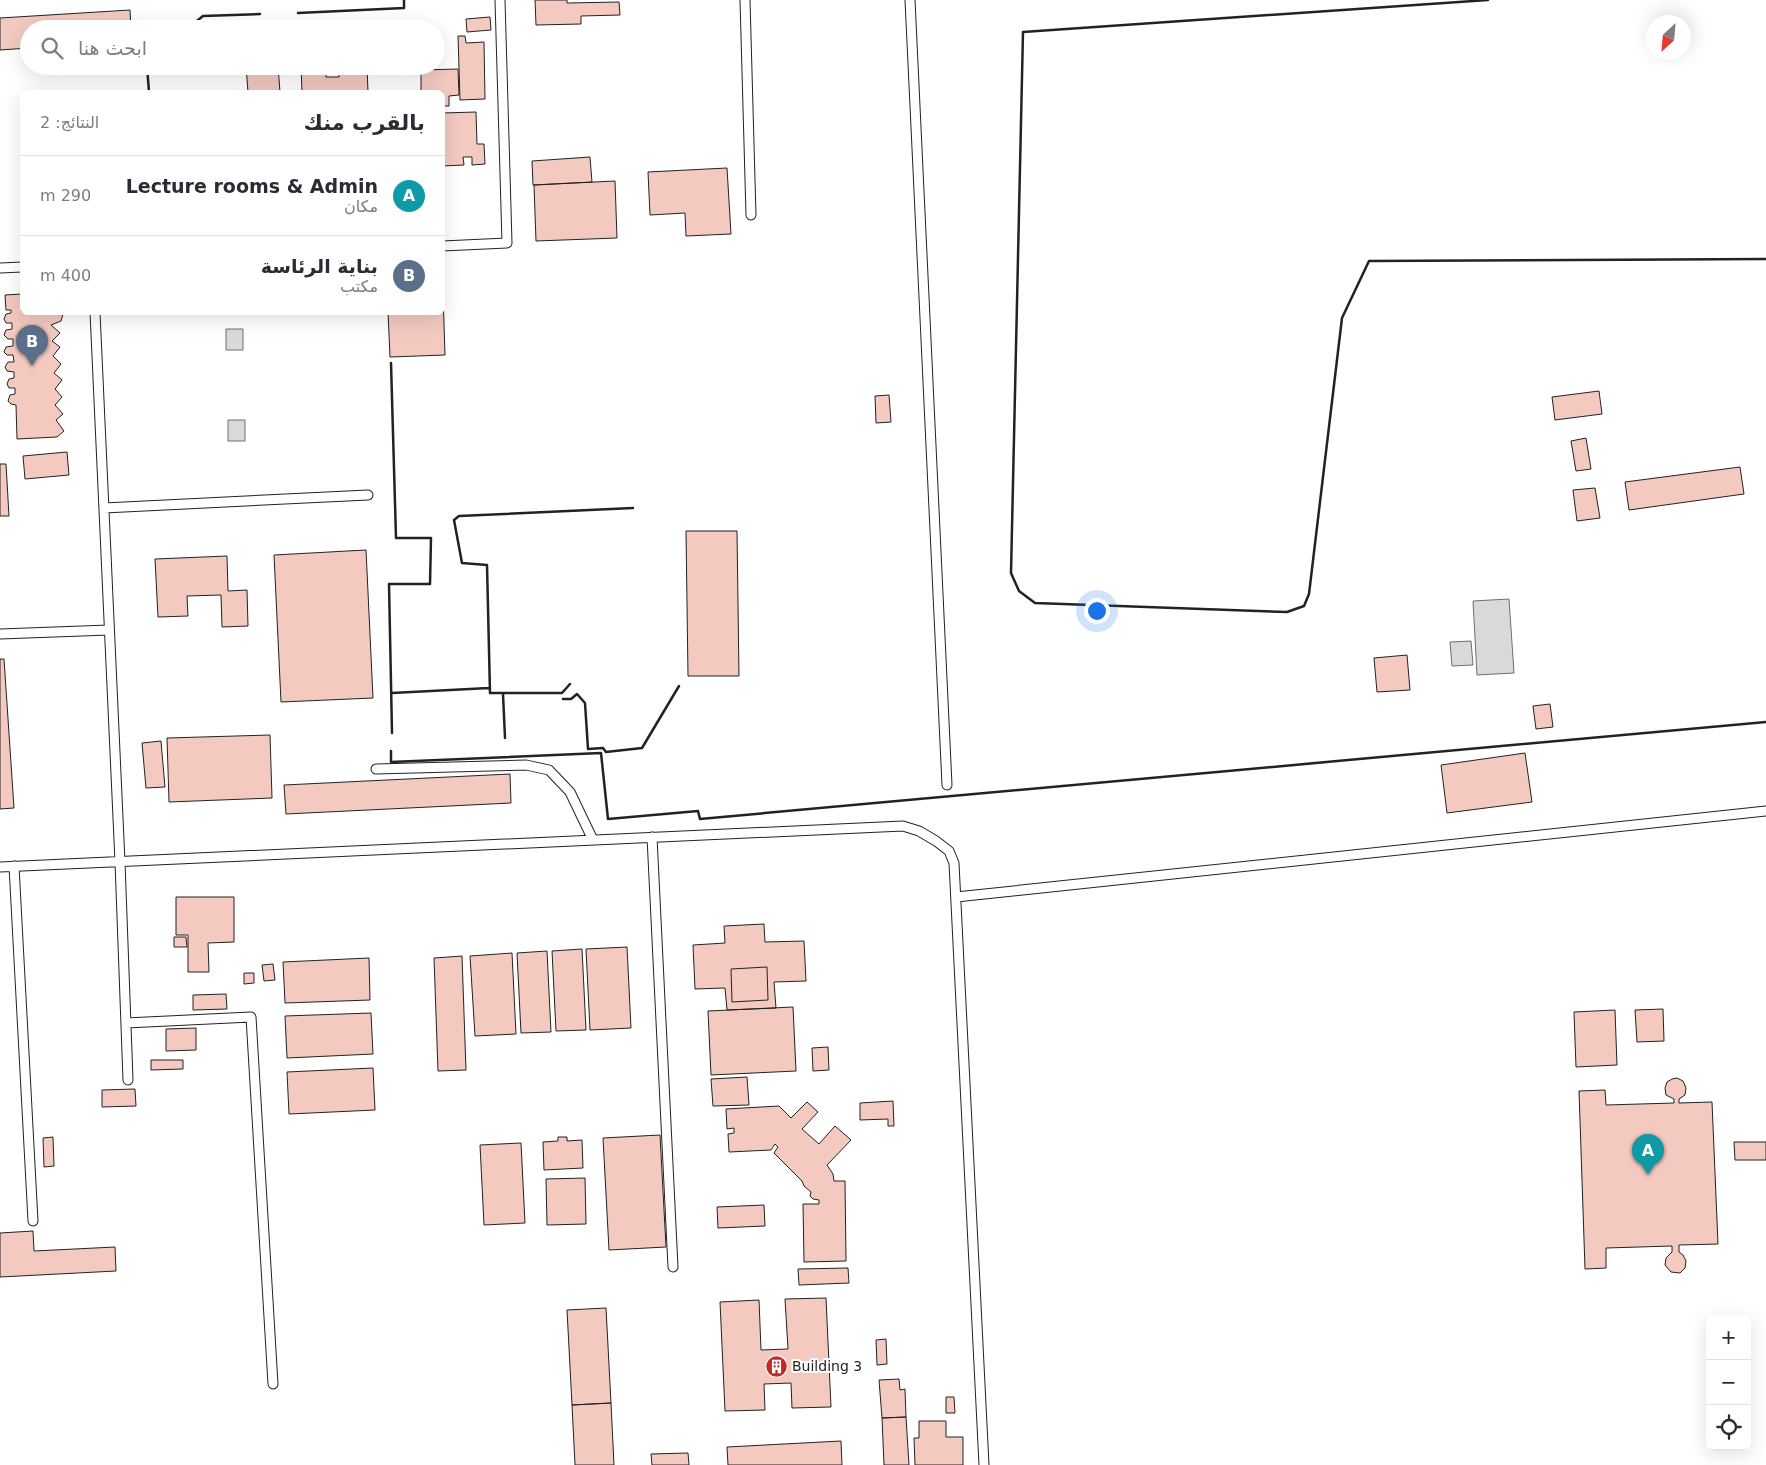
<!DOCTYPE html>
<html lang="ar">
<meta charset="utf-8">
<style>
:root{--surface:#fff;--page:#f2f2f3;--text:#2b2b33;--muted:#7c7c81;--line:#e1e1e2;--accent:#c62828}
body{margin:0;font-family:"DejaVu Sans",Vazirmatn,sans-serif;background:var(--page);color:var(--text);direction:rtl}
.controls{position:absolute;right:15px;bottom:15px;display:grid;overflow:hidden;border-radius:8px;box-shadow:0 5px 20px #0002}
.controls button{width:45px;height:45px;display:grid;place-items:center;padding:0;border:0;border-bottom:1px solid var(--line);background:var(--surface);color:var(--text);font:25px sans-serif}
.compass{position:absolute;left:1646px;top:15px;width:45px;height:45px;border-radius:50%;background:var(--surface);box-shadow:0 5px 20px #0002;rotate:206deg}
.you{position:absolute;left:1096px;top:610px;width:18px;height:18px;margin:-12px;border:4px solid #fff;border-radius:50%;background:#1a73e8;box-shadow:0 0 0 8px #1a73e833}
.badge{display:grid;place-items:center;width:32px;height:32px;border-radius:50%;background:var(--accent);color:#fff;font-size:16px;font-weight:700}
.pin{position:absolute;translate:-50% -41px;filter:drop-shadow(0 1px 2px #0008)}
.pin::after{content:'';position:absolute;top:26px;width:18px;height:15px;background:inherit;clip-path:polygon(0 0,100% 0,50% 100%)}
.list{margin:0;padding:0;list-style:none}
h2{display:flex;justify-content:space-between;align-items:center;height:65px;margin:0;padding:0 20px;font-size:21px}
h2 small{font-size:16px;font-weight:400;color:var(--muted)}
.list li{display:grid;grid-template-columns:32px 1fr auto;gap:15px;align-items:center;box-sizing:border-box;height:80px;padding:0 20px;border-top:1px solid var(--line)}
.list b{display:block;font-size:19px;white-space:nowrap}
.list p{margin:0;font-size:16px;white-space:nowrap;color:var(--muted)}
.list em{font-size:16px;font-style:normal;color:var(--muted)}
.icon{flex:none;width:28px;height:28px;fill:none;stroke:currentColor;stroke-width:2;stroke-linecap:round;stroke-linejoin:round}
.map{position:relative;flex:none;width:1766px;height:1465px;overflow:hidden;direction:ltr}
.search{position:absolute;background:var(--surface);box-shadow:0 5px 20px #0002;left:20px;top:20px;width:425px;height:55px;display:flex;align-items:center;gap:12px;box-sizing:border-box;padding:0 18px;border-radius:28px;color:var(--muted);font-size:19px}
.panel{position:absolute;background:var(--surface);box-shadow:0 5px 20px #0002;left:20px;top:90px;width:425px;height:225px;border-radius:8px;direction:rtl}
.map>svg:first-child{display:block}
.water{fill:#d9d9d9;stroke:#6f6f6f}
.building{fill:#f3c9c0;stroke:#222}
.lines{fill:none;stroke-linecap:round;stroke-linejoin:round}
.lane-casing{stroke:#222;stroke-width:11}
.lane{stroke:#fff;stroke-width:9}
.wall{stroke:#222;stroke-width:2.5}
.labels{text-anchor:middle;dominant-baseline:central;stroke-width:4;stroke-linejoin:round;paint-order:stroke}
.poi-label{font-size:14px;fill:#222;stroke:#fff;text-anchor:start}
</style>
<div class="map">
<svg width="1766" height="1465" viewBox="0 0 1766 1465">
<rect width="100%" height="100%" fill="#fff"/>
<path class="water" d="M226,329H243V350H226Z
M228,420H245V441H228Z
M1509,599L1514,673L1477,675L1473,601Z
M1471,641L1473,665L1452,666L1450,642Z"/>
<path class="building" d="M535,0H567V3L619,2L620,15L581,16V24L536,25Z
M130,10L131,29H29V48L0,50V18Z
M490,17L491,30L467,32L466,19Z
M458,36H465L466,43L484,42L485,99L460,100Z
M246,66H278L280,92H248Z
M301,66H326V77H339V66H367L368,92H302Z
M458,69L459,95L449,96V106H442V92H421V70Z
M476,112L477,144H484L485,164L472,165V157H463L464,165L442,166V113Z
M590,157L592,182L533,185L532,161Z
M727,168L731,234L686,236L685,213L650,215L648,172Z
M615,181L617,238L536,241L534,185Z
M443,293L445,355L390,357L388,312H442Z
M22,294V312H63V314L61,321L51,325L60,333L52,341L60,347L53,356L61,364L54,373L62,380L55,389L62,397L55,405L63,414L56,420L64,431L57,437L17,439L16,405L11,404L8,401L10,395L15,394V388H9L7,384L9,379L14,378V372L7,371L5,367L8,362H14L13,355H7L4,352L6,347L13,346V339H8L4,335L6,330L12,329V323H6L4,319L6,314L11,313V310H6L5,295Z
M1599,391L1602,414L1555,420L1552,397Z
M889,395L891,422L876,423L875,396Z
M1586,438L1591,469L1576,471L1571,441Z
M67,452L69,475L25,479L23,456Z
M0,464H6L9,516H0Z
M1740,467L1744,494L1629,510L1625,482Z
M1595,488L1600,518L1577,521L1573,490Z
M686,531H737L739,676H688Z
M366,550L373,698L281,702L274,555Z
M227,556L228,591L247,590L248,626L222,627L221,595L187,596L188,616L158,617L155,559Z
M1407,655L1410,690L1377,692L1374,658Z
M0,659H4L14,808L0,809Z
M1550,704L1553,727L1536,729L1533,706Z
M270,735L272,798L169,802L167,738Z
M161,741L165,787L146,788L142,743Z
M1525,753L1532,802L1447,813L1441,765Z
M510,774L511,803L286,814L284,785Z
M176,897H234V942L208,943L209,972H188V935H176Z
M764,924L765,942L804,941L806,981L774,982L776,1008L727,1010L725,988L695,989L693,945L725,943L724,926Z
M174,937H186L187,947H174Z
M627,947L631,1028L590,1030L586,949Z
M582,949L586,1030L556,1031L552,951Z
M547,951L551,1032L521,1033L517,953Z
M512,953L516,1034L475,1036L470,956Z
M462,956L466,1070L438,1071L434,958Z
M369,958L370,1000L285,1003L283,962Z
M273,964L275,980L264,981L262,965Z
M767,967L768,1000L732,1002L731,969Z
M244,973H254V983L244,984Z
M226,994L227,1009L193,1010V995Z
M793,1007L796,1071L711,1075L708,1011Z
M1663,1009L1664,1041L1637,1042L1635,1010Z
M1615,1010L1617,1065L1576,1067L1574,1012Z
M371,1013L373,1054L287,1058L285,1016Z
M196,1028V1050L166,1051V1029Z
M828,1047L829,1070L813,1071L812,1048Z
M151,1060H183V1069L151,1070Z
M373,1068L375,1110L289,1114L287,1072Z
M747,1077L749,1105L713,1106L711,1079Z
M1677,1078L1683,1081L1686,1088L1685,1095L1679,1099V1103L1712,1102L1718,1244L1679,1245V1252L1683,1255L1686,1261L1685,1268L1680,1273L1671,1272L1665,1265L1666,1258L1672,1252V1246L1606,1248V1268L1585,1269L1579,1091L1605,1090L1606,1105L1674,1103V1099L1666,1095L1665,1088L1667,1082L1672,1079Z
M135,1089L136,1106L102,1107V1090Z
M893,1101L894,1126H888V1119L860,1120V1103Z
M807,1102L818,1112L802,1129L819,1144L835,1126L851,1140L827,1165L833,1174L834,1181H845L846,1261L804,1262L803,1204H819V1200L813,1199L810,1196L811,1192L804,1186L802,1181L774,1153L778,1147L775,1144L771,1150L729,1152L728,1134L734,1133V1128L727,1129L726,1109L779,1106L791,1118Z
M660,1135L666,1247L609,1250L603,1138Z
M53,1137L54,1166L44,1167L43,1138Z
M558,1137H567V1141L582,1140L583,1168L544,1170L543,1142L558,1141Z
M1734,1142H1766V1160H1735Z
M521,1143L525,1223L484,1225L480,1145Z
M585,1178L586,1224L547,1225L546,1179Z
M764,1205L765,1226L718,1228L717,1207Z
M33,1231L34,1251L115,1247L116,1271L0,1277V1233Z
M848,1268L849,1283L799,1285L798,1269Z
M826,1298L831,1407L792,1408L791,1383L764,1384L765,1410L725,1411L720,1302L759,1300L761,1350L788,1349L785,1299Z
M606,1308L611,1403L572,1405L567,1310Z
M886,1339L887,1364L877,1365L876,1340Z
M899,1379L900,1390L905,1389L906,1417L882,1418L879,1380Z
M946,1397H954L955,1413H946Z
M611,1403L614,1465H575L572,1405Z
M906,1417L909,1465H884L882,1418Z
M919,1421H946V1437H963V1465H915L914,1438H919Z
M841,1441L842,1465H728L727,1447Z
M688,1453L689,1465H652L651,1454Z"/>
<g class="lines">
<defs>
<path id="lane" d="M745,0L751,215
M910,0L947,785
M442,246L507,243L500,0
M0,268L22,267
M95,312L120,862L128,1080
M104,508L368,495
M0,634L109,630
M376,769L526,765L549,770L570,792L593,840
M652,837L673,1267
M14,866L33,1221
M0,867L903,826L919,831L936,841L949,851L954,863L984,1465
M956,897L1766,811
M126,1023L251,1017L273,1384"/>
</defs>
<use href="#lane" class="lane-casing"/>
<use href="#lane" class="lane"/>
<path class="wall" d="M1488,0L1023,32L1011,573L1019,591L1035,603L1287,612L1304,606L1309,594L1342,318L1369,261L1766,259
M298,13L404,8V0
M187,29L203,16L260,14
M147,66L149,92
M391,363L396,538H431L430,584H389L392,733
M570,684L562,693H490L487,565L462,563L454,520L459,516L633,508
M392,693L489,688
M503,694L505,738
M563,699H571L577,694L585,703L588,749L603,748L606,752L642,748L679,686
M391,751V762L601,753L608,819L698,811L700,819L1766,722"/>
</g>
<defs>
<symbol id="building-disc" viewBox="-11 -11 22 22"><circle r="9.5" fill="#c62828" stroke="#fff"/><path d="M-4-6H4V6H1V3H-1V6H-4ZM-2.5-4.3h1.7v1.8h-1.7ZM.8-4.3h1.7v1.8H.8ZM-2.5-1h1.7V.8h-1.7ZM.8-1h1.7V.8H.8Z" fill="#fff"/></symbol>
</defs>
<g fill-rule="evenodd">
<use href="#building-disc" x="764" y="1354" width="25" height="25"/>
</g>
<g class="labels">
<g class="poi-label">
<text x="792" y="1366">Building 3</text>
</g>
</g>
</svg>
<div class="controls">
<button>+</button>
<button>−</button>
<button><svg class="icon" aria-label="locate" viewBox="0 0 24 24"><circle cx="12" cy="12" r="6"/><path d="M12 2v4M12 18v4M2 12h4M18 12h4"/></svg></button>
</div>
<svg class="compass" viewBox="-18 -18 36 36"><path d="M0-13l5 13h-10z" fill="#e53935"/><path d="M0 13l5-13h-10z" fill="#7c7c81"/></svg>
<div class="you"></div>
<div class="pin badge" style="left:1648px;top:1175px;background:#0f9aa8">A</div>
<div class="pin badge" style="left:32px;top:366px;background:#5c6f8a">B</div>
<div class="search"><svg class="icon" aria-label="search" viewBox="0 0 24 24"><circle cx="10" cy="10" r="6"/><path d="M15 15l6 6"/></svg>ابحث هنا</div>
<section class="panel">
<h2>بالقرب منك<small>النتائج: 2</small></h2>
<ul class="list">
<li><span class="badge" style="background:#0f9aa8">A</span><div><b>Lecture rooms &amp; Admin</b><p>مكان</p></div><em>290 m</em></li>
<li><span class="badge" style="background:#5c6f8a">B</span><div><b>بناية الرئاسة</b><p>مكتب</p></div><em>400 m</em></li>
</ul>
</section>
</div>
